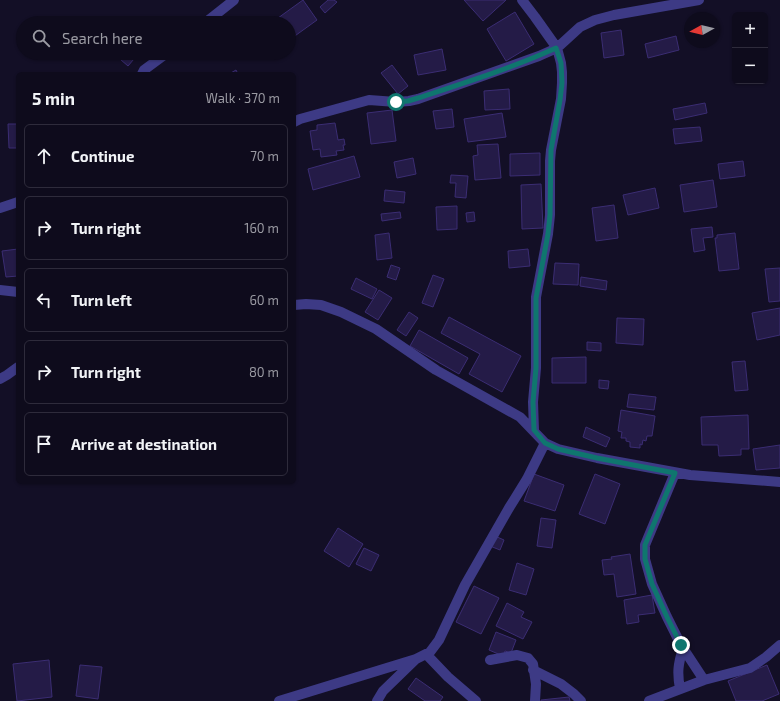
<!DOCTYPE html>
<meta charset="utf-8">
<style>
:root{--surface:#0e0b1c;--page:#171425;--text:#f1f3f6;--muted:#9b9ba3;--line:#2e2b3b}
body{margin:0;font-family:"Exo 2",sans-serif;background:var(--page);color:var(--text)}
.controls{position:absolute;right:12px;top:12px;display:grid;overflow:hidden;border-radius:6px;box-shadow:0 1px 3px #0004}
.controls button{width:36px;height:36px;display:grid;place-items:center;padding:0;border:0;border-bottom:1px solid var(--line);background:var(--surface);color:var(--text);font:20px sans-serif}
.compass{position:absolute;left:684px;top:12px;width:36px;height:36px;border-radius:50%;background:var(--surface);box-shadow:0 1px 3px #0004;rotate:262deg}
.stop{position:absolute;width:12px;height:12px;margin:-9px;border:3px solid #0f766e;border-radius:50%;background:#fff}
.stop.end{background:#0f766e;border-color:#fff;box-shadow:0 1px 4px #0008}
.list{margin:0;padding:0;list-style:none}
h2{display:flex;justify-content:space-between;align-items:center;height:52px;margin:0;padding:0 16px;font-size:17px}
h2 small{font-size:13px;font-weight:400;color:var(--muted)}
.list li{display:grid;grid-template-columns:26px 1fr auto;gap:12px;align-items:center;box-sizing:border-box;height:64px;margin:0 8px 8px;padding:0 8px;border:1px solid var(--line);border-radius:6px}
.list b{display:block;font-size:15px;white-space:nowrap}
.list em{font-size:13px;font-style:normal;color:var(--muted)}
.icon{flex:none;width:22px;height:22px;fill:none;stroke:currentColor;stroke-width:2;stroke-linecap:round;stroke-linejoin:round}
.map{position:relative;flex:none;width:780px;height:701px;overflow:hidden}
.search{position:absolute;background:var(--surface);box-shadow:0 1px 3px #0004;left:16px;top:16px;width:280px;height:44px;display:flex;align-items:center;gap:10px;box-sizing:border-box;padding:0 14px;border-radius:22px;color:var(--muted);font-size:15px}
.panel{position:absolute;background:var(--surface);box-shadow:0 1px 3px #0004;left:16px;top:72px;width:280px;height:412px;border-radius:6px}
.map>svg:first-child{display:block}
.building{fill:#241b47;stroke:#3b2d73}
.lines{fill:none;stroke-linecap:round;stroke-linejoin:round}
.minor{stroke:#3d3a85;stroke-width:10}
.route{stroke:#0f766e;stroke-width:5}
</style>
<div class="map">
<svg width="780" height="701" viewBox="0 0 780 701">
<rect width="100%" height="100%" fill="#130f26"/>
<path class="building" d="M303,0L317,20L292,38L289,34V23H282L278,18Z
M328,0H334L337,2L325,13L320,7Z
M464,0H506L483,21Z
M515,12L534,44L506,61L487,29Z
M621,30L624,55L604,58L601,33Z
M676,36L679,50L648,58L645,44Z
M442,49L446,70L418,75L414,55Z
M113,53H139L128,66Z
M392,65L408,86L398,94L381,73Z
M236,70L238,74H229Z
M509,89L510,109L485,110L484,91Z
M705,103L707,113L675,120L673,109Z
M452,109L454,127L436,129L433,111Z
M392,110L396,141L371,144L367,113Z
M502,113L506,137L468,142L464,119Z
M335,123L338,140L344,139L345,145H343L344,150L336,151L337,155L321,157L320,149L313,150L310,131L317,130V125Z
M8,124H18V148H9Z
M700,127L702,141L675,144L673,129Z
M498,144L501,178L475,180L473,156L478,155L477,145Z
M540,153V175L510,176V154Z
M354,156L360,177L313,190L308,169Z
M413,158L416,174L397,178L394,162Z
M743,161L745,176L720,179L718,164Z
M451,175L468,176L466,198L455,197L456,183H450Z
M713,180L717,207L684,212L680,185Z
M541,184L543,228L522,229L521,185Z
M655,188L659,208L628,215L623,195Z
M385,190L405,192L404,203L384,201Z
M614,205L618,238L596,241L592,208Z
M457,206V229L437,230L436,207Z
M400,212L401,218L382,221L381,214Z
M474,212L475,221L467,222L466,213Z
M712,227L713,237L703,238L705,250L694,252L691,229Z
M389,233L392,258L377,260L375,235Z
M735,233L739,269L719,271L715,238H717V235Z
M18,249V276L6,277L2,251Z
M528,249L530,266L509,268L508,251Z
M555,263L579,264L578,285L553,284Z
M391,265L400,268L396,280L387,277Z
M780,268V301L769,302L765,269Z
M433,275L444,279L433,307L422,303Z
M581,277L607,281L606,290L580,286Z
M356,278L377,289L372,299L351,289Z
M379,290L392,298L378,320L365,312Z
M780,308V335L757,340L752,313Z
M409,312L418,318L406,336L397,330Z
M449,317L521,356L502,392L469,374L480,354L441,333Z
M617,318L644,319L643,345L616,343Z
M419,330L468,358L459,374L410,346Z
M587,342L601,343V351L587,350Z
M586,357V383H552V358Z
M745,361L748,390L735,391L732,362Z
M599,380L609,381L608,389L599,388Z
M629,394L656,397L654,410L627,407Z
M621,410L655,416L652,436H647L646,441L643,440L642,445L640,444V448L630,447V442L626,441V438H621L622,432L618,431Z
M748,415L749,449H741V455L719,456L718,445H702L701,417Z
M586,427L610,438L606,447L583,437Z
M780,445V468L756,470L753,449Z
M534,474L564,485L555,511L524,501Z
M595,474L620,484L605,524L579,514Z
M541,518L556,520L552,548L537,546Z
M338,528L363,544L349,567L324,551Z
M495,536L504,540L500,550L490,546Z
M364,548L379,555L371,571L356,564Z
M630,554L636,594L617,597L614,574L604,575L602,560L612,559L611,557Z
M517,563L534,569L526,595L509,590Z
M474,586L499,598L481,634L456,622Z
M652,595L655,613L638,615L639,622L627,624L624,600Z
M507,603L524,612L521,617L532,622L523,639L496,626Z
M496,632L516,640L511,653L505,651L503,656L489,650Z
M49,660L52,697L17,701L13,664Z
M80,665L102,667L98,699L76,696Z
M767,665L779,694L762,701H736L728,681Z
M416,678L443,697L440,701H425L408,689Z
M569,697L570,701H541V700Z"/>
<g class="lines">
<path class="minor" d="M522,0L535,17L557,48L561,63L562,72V83L561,99L551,150L550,161V215L548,234L536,297V368L533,402L534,430
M205,23L234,0
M142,74L144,70L167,53
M294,122L300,119L369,100L396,102L409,101L418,99L539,56L557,48L580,27L595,20L614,15L699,0
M0,208L18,202
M0,290L18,292
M294,305L306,304L321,305L341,312L376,329L436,370L520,417L545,443L558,449L597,458L690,475L780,482
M0,379L7,375L18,367
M675,473L645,545V559L652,584L667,617L681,645L704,680
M426,654L448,677L476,701
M490,660L517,655L528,658L533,664L536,684L535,701
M533,670L561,684L574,694L581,701
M680,689C677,672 678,665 683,648
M279,701L416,659L430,652L439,640L465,585L509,508L527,479L545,443
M377,701L383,691L415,660
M649,701L704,680L750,668L766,657L780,645"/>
</g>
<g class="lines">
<path class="route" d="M396,102L408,101L418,98C464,83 512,68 556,48L561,63L562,83L560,100L551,150L550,215L548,234L536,298V368L533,402L534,430L545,443L558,449L597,458L675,473L645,545V559L652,584L667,617L681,645"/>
</g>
</svg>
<div class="controls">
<button>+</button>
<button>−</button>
</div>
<svg class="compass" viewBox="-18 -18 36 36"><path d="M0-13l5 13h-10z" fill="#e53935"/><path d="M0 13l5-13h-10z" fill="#9b9ba3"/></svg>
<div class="stop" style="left:396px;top:102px"></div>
<div class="stop end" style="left:681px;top:645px"></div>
<div class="search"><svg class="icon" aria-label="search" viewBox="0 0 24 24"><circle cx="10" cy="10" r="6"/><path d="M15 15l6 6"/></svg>Search here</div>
<section class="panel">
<h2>5 min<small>Walk · 370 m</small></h2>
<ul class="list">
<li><svg class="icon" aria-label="ahead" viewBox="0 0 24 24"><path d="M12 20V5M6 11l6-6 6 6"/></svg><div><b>Continue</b></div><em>70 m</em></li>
<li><svg class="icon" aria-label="right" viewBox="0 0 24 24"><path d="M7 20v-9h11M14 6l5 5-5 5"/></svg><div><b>Turn right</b></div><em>160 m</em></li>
<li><svg class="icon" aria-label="left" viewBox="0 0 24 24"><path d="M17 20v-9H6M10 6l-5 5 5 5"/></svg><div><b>Turn left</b></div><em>60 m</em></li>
<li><svg class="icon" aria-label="right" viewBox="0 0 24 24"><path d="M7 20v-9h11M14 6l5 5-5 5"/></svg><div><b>Turn right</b></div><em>80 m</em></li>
<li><svg class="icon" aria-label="arrive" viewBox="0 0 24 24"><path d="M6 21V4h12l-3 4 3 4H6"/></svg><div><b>Arrive at destination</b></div></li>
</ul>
</section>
</div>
